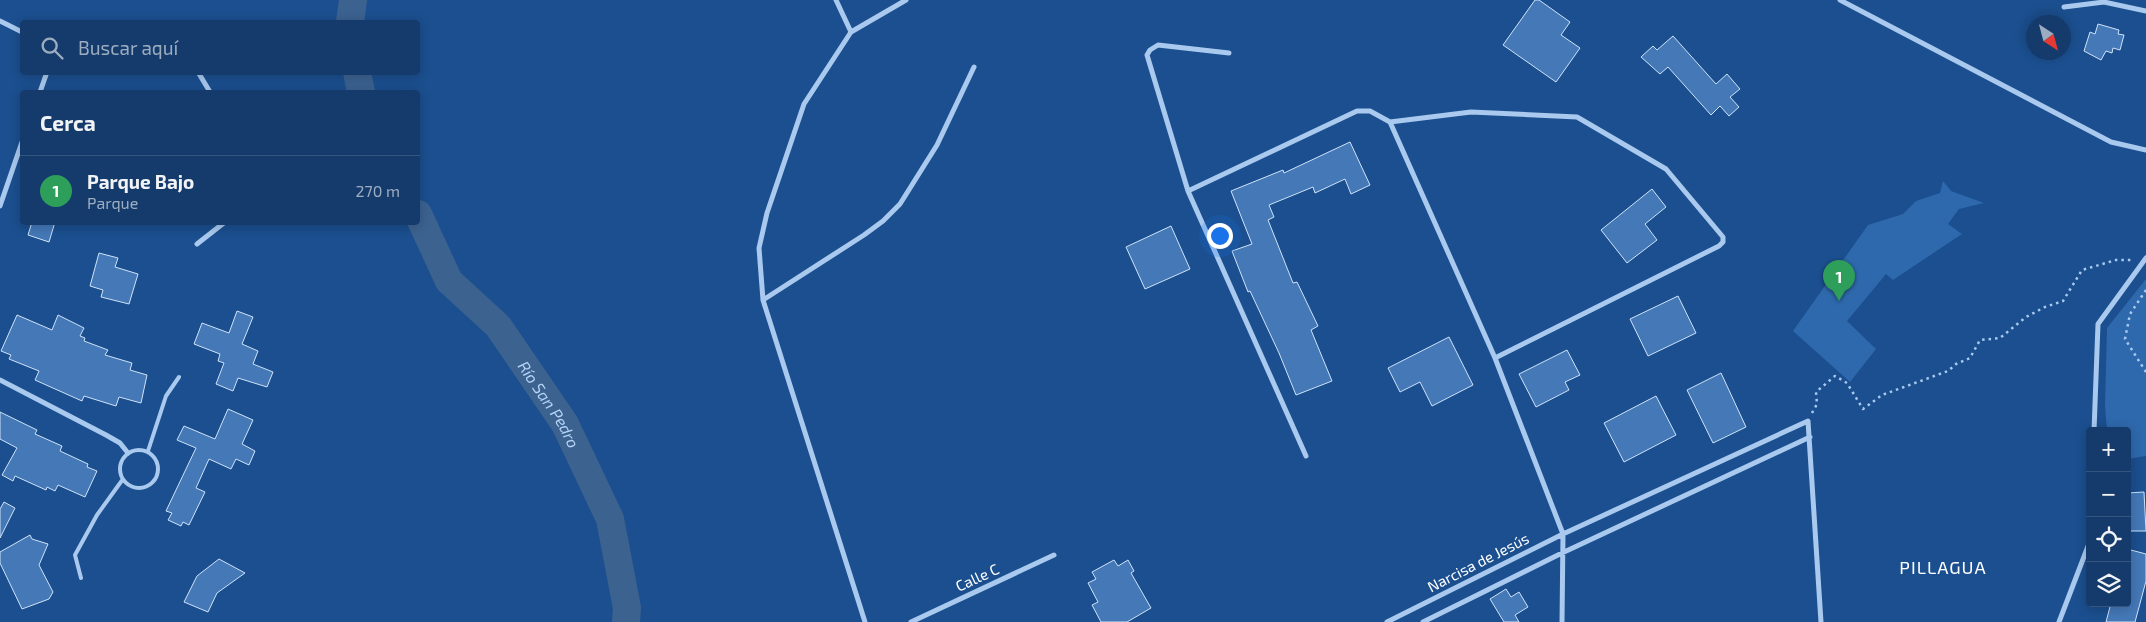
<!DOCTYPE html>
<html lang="es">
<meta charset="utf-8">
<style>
:root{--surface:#143b6b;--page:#1d4271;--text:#f1f3f6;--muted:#9dadc1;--line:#33557e;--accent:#ffd166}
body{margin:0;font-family:"Exo 2",sans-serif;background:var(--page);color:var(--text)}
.controls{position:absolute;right:15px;bottom:15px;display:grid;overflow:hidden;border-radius:5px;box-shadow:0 2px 12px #0003}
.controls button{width:45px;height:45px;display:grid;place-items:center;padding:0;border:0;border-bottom:1px solid var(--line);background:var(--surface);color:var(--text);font:25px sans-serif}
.compass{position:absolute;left:2026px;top:15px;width:45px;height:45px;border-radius:50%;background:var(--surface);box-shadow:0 2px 12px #0003;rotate:144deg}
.you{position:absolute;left:1219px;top:235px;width:18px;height:18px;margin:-12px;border:4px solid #fff;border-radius:50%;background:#1a73e8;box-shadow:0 0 0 8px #1a73e833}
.badge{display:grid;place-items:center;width:32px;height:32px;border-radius:50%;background:var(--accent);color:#fff;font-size:16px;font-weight:700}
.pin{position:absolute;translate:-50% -41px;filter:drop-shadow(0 1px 2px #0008)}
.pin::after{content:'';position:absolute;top:26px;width:18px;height:15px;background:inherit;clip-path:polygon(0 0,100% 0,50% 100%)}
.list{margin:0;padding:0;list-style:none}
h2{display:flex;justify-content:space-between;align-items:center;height:65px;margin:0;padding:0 20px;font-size:21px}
h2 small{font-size:16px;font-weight:400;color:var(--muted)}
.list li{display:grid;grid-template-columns:32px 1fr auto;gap:15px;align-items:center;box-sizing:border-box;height:70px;padding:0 20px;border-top:1px solid var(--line)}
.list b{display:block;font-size:19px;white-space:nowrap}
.list p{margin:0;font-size:16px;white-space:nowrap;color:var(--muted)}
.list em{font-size:16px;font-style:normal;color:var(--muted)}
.icon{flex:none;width:28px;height:28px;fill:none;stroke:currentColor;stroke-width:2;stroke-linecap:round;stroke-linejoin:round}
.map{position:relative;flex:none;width:2146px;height:622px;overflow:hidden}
.search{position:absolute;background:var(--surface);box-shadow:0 2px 12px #0003;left:20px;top:20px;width:400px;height:55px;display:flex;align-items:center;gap:12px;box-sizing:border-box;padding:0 18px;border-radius:5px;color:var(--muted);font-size:19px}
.panel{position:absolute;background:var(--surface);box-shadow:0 2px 12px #0003;left:20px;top:90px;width:400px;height:135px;border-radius:5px}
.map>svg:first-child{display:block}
.green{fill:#2e69ad}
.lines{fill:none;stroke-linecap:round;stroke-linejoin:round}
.river{stroke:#3c6290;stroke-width:28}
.building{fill:#4478b7;stroke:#cfe3fa}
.path{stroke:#a9c9ee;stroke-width:2.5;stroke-dasharray:2.5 4;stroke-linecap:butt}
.lane{stroke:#a9c9ee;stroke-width:4}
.street{stroke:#a9c9ee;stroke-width:5}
.labels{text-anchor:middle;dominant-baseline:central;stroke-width:4.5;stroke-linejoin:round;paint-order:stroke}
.street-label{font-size:15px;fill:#fff;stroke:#1b4f8f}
.water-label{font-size:16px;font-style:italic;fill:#b5d3f5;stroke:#1b4f8f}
.quarter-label{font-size:18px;letter-spacing:1px;fill:#fff;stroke:#1b4f8f}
</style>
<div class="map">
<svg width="2146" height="622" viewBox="0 0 2146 622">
<rect width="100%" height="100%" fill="#1b4f8f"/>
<path class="green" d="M1943,181L1951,191L1984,203L1959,209L1948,224L1962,234L1893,280L1886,274L1847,321L1876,349L1850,382L1793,331L1868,225L1903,214L1916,201L1940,193Z
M2146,279V456L2127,459V431H2107L2105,405L2107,328Z"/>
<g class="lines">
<g class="river">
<path d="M350,22L353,0"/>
<path d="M357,72L361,92"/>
<path id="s1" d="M418,214L449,281L498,326L565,424L610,519L627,608L626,622"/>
</g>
</g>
<path class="building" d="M1535,0H1539L1570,22L1561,35L1580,48L1556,82L1503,45Z
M2098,24L2119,30L2118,34L2124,35L2120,50L2113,48L2112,53L2106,51L2101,60L2084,51L2090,32L2095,34Z
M1673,36L1716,84L1727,74L1740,89L1730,97L1739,107L1729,116L1720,106L1711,115L1668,67L1660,74L1641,57L1653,46L1657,50Z
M1350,142L1370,185L1351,194L1345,179L1315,193L1313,187L1269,205L1274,217L1268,220L1293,283L1297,282L1318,326L1311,330L1332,381L1296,395L1279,353L1250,291L1248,292L1232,251L1252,244L1231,191L1283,170L1284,173Z
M1652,189L1666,207L1645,224L1657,240L1627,263L1601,230Z
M32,222H55L49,242L28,235Z
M1171,226L1190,269L1145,289L1126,247Z
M99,253L118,258L115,267L138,274L129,304L101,297L103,290L90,286Z
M1678,296L1696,333L1648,356L1630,319Z
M237,311L253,317L242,344L258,351L253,364L273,372L267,387L238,378L233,391L216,384L224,363L218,361L220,354L194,344L202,323L229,333Z
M17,315L52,330L58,315L84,328L80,336L85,338L84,341L108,350L105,355L132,363L130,370L147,375L141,403L119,397L116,406L84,396L82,401L35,380L39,371L9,359L11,355L1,351Z
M1449,337L1473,385L1432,406L1420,382L1400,392L1388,368Z
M1567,350L1580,375L1565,382L1569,390L1536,407L1519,374Z
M1721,373L1746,427L1713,443L1687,390Z
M1656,396L1676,435L1624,462L1604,423Z
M228,409L253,420L242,444L255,451L249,465L236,459L231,469L209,459L196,488L205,492L189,525L183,522L181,526L168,520L172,513L166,511L196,448L177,440L184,426L215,439Z
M0,412L37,430L35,434L62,446L60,451L88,464L87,467L97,471L85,497L58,485L55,491L47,487L46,490L15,476L13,481L2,475L17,448L0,439Z
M2144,492L2146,531H2127V493Z
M4,502L15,508L0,538V509Z
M30,535L32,539L48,544L39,565L53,592L49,599L22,609L0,563V552Z
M2127,549L2146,554V581L2135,622H2106L2111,603H2127Z
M219,559L245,573L217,593L208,612L184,602L197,576Z
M1114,560L1118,566L1128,560L1134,571L1131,573L1151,608L1127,622H1101L1092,605L1098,602L1088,583L1096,579L1092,572Z
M1506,589L1511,597L1519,592L1528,607L1515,615L1519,622H1504L1490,599Z"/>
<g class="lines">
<path class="path" d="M2146,290L2130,314L2125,339L2146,372
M1812,413L1817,404L1816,392L1835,376L1847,383L1863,409L1882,395L1948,371L1956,364L1970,358L1980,340L2000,338L2026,317L2045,307L2063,301L2082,270L2116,260H2133"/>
<path class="lane" d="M120 469a19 19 0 1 1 38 0a19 19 0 1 1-38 0Z
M148,451L166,396L179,377
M81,578L75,555L97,515L123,479"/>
<path class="street" d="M836,0L851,32
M1840,0L2111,142L2146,150
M2064,7L2104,2L2146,11
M0,21L22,32
M198,72L210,92
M40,92L47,72
M1390,122L1471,112L1577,117L1666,169L1723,237V242L1719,246L1495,358
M1188,191L1147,55L1150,50L1158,45L1229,53
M0,206L22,142
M197,244L225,222
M763,300L864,235L883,221L900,204L937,145L974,67
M0,380L106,435L120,443L128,453
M2094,431L2098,324L2146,258
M1306,456L1188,191L1357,111H1370L1390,122L1495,358L1563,534L1562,622
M865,622L763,300L759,248L767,213L804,104L851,32L906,0
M911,622L1054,555
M1387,622L1563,534L1808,421L1821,622
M1423,622L1562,553L1810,437
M2059,622L2090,541"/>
</g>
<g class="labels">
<g class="street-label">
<text transform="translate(1478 562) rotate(-27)">Narcisa de Jesús</text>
<text transform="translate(977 577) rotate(-25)">Calle C</text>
</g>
<g class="water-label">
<text stroke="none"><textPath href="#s1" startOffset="234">Río San Pedro</textPath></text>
</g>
<g class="quarter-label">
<text x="1943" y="567">PILLAGUA</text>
</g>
</g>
</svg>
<div class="controls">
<button>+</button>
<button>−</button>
<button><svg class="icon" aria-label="locate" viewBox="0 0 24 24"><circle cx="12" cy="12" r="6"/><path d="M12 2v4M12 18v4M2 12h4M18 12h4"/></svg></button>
<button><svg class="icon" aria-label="layers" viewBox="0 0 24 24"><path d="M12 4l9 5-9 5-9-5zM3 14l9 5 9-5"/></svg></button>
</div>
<svg class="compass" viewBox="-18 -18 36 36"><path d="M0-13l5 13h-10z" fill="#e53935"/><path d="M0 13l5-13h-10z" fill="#9dadc1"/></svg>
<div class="you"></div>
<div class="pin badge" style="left:1839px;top:301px;background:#2e9e5b">1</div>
<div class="search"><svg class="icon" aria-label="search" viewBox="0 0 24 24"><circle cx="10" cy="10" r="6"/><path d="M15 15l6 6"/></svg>Buscar aquí</div>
<section class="panel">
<h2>Cerca<small></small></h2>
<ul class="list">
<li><span class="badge" style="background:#2e9e5b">1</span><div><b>Parque Bajo</b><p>Parque</p></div><em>270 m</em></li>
</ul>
</section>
</div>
